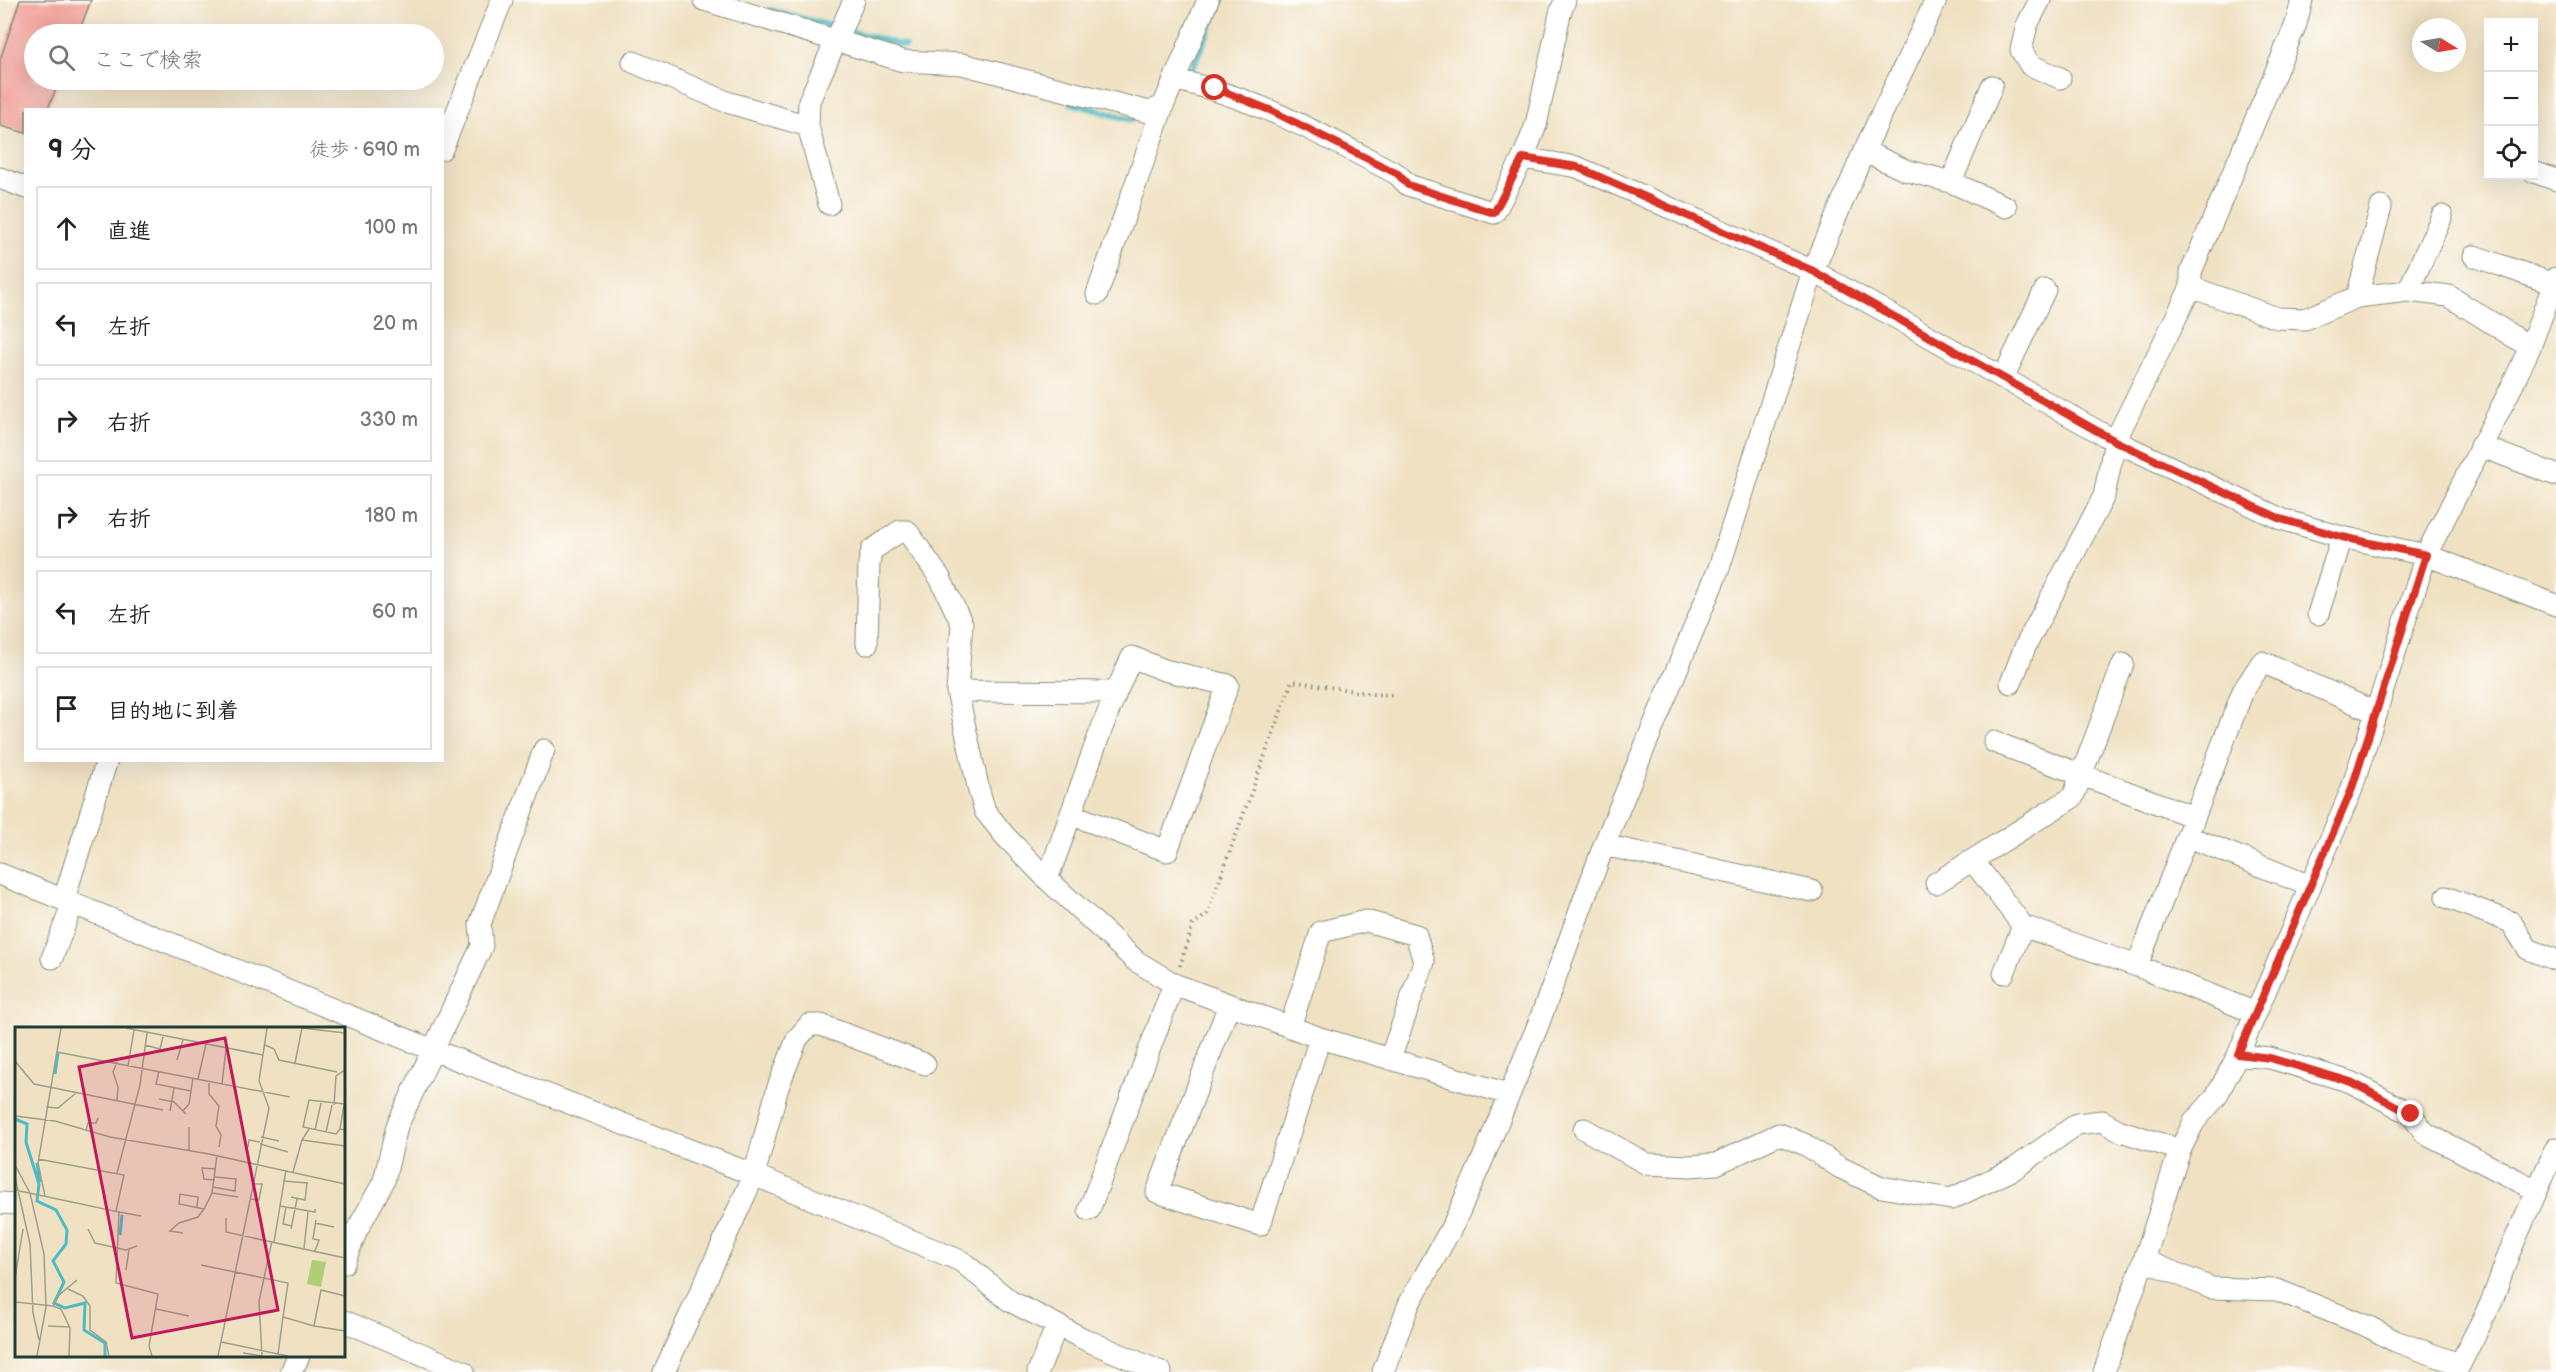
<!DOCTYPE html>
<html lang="ja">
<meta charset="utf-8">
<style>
:root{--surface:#fff;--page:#f6f6f6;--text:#222;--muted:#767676;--line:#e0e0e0}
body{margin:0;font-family:"Balsamiq Sans","Klee One",sans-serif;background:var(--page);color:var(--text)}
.controls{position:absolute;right:18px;top:18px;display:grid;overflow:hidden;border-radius:0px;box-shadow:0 6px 24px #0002}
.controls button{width:54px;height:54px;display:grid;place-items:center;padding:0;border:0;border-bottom:2px solid var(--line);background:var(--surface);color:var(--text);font:30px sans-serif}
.compass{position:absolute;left:2412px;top:18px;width:54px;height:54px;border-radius:50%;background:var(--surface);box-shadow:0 6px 24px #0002;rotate:101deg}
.stop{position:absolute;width:18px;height:18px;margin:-14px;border:4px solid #d93025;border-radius:50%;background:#fff}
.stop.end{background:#d93025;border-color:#fff;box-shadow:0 2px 6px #0008}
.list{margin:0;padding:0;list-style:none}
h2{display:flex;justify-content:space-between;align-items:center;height:78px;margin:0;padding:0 24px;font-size:26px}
h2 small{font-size:20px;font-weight:400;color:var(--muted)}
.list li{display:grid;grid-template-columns:39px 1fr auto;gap:18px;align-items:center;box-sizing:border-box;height:84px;margin:0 12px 12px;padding:0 12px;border:2px solid var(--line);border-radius:0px}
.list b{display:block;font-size:22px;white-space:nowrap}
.list em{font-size:20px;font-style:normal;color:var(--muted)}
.icon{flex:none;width:33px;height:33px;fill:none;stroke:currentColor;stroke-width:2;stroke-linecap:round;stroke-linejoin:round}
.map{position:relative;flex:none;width:2556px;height:1372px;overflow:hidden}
.search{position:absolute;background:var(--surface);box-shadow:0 6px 24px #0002;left:24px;top:24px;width:420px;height:66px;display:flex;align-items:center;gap:15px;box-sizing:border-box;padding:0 21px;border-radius:33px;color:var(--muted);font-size:22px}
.panel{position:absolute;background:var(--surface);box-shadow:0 6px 24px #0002;left:24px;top:108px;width:420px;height:654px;border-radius:0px}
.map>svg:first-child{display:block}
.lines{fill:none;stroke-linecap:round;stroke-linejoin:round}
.stream{stroke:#4cbbc4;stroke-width:6}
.building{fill:#f09991}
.minor-casing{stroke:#888f7c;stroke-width:23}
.path{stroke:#888f7c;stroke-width:4;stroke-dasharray:1.5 4.5;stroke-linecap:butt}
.minor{stroke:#fff;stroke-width:21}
.route{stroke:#d93025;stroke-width:8}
.inset-river{fill:none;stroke:#4cbbc4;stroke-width:3}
.inset-road{fill:none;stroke:#9c9f8a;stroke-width:1.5}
.view{fill:#c2185b;fill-opacity:0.15;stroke:#c2185b;stroke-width:3}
.inset-edge{fill:none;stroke:#1f3d34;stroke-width:3}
</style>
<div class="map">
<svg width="2556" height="1372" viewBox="0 0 2556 1372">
<rect width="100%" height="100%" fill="#fdfcf7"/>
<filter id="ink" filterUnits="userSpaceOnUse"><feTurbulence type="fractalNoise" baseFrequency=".0167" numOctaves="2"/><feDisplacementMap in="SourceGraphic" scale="12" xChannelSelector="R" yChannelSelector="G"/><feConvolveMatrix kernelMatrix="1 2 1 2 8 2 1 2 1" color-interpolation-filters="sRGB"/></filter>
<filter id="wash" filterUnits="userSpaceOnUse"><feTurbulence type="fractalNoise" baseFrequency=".008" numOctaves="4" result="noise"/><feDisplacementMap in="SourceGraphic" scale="24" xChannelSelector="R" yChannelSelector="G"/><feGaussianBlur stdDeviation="1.35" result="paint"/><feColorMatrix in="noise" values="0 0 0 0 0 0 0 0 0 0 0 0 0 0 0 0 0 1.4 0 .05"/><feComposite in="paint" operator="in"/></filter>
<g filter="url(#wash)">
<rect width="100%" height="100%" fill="#f0e1c3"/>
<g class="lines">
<path class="stream" d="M771,10L834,27
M853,32L905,46
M1191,71L1222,0
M1071,103L1132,120"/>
</g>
<g id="blocks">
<path class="building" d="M20,0H91L78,34H34V80H60L47,110H26V133L0,126V60Z"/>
</g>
</g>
<g filter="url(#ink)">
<use href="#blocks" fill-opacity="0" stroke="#888f7c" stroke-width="1.5"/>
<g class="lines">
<defs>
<path id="minor" d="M704,0L903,61L962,64L1149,112L1163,106L1208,0
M2040,0L2027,25L2021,50L2030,65L2060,78
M633,62L727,102L808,126
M1176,80C1255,97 1326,137 1397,174L1408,185L1494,213L1523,158L1536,125L1560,14L1565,0
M442,149L502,0
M1864,151L1905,170L1951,182L2006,207
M1523,158L1577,167L1813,271L2115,441L2281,519L2342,537L2426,555L2556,605
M2534,172L2556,180
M0,178L26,188
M1951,182L1992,86
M829,204L808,126L809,101L854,0
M2474,256L2554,284
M2191,287L2277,318L2305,319L2357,297L2408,291L2449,296L2530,347
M2408,291L2442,216
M1097,294L1163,106
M2357,297L2381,207
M2003,378L2045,290
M2480,446L2556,475
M2318,614L2342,537
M867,644L869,563L872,550L900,531H907L940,578L962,624L957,691L979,791L985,811L1005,836L1047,879L1136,961L1174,984L1320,1038L1508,1094
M2011,683L2025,647L2104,496L2115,441L2191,287V272L2296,24L2302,0
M957,691L1115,692
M1994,742L2194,817
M2187,836L2310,886
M1604,845L1812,891
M1973,861L2023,926L2137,966L2256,1013
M0,874L433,1050L754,1175L961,1261L1010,1301L1084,1339L1161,1372
M1047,879C1076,805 1098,728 1132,657L1164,670L1228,685L1167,851L1073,815
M1936,883L2073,797L2123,664
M2446,897L2511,922L2528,949L2556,960
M64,899L107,760
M52,958L73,903
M2137,966L2243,691L2262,662L2377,713
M2004,973L2023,926
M1229,1005L1157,1192L1260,1225L1320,1038
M1290,1027L1321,932L1366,921L1416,935L1424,962L1390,1059
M2238,1055L2270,1058L2351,1082L2411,1114L2425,1133L2536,1190
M1584,1129L1647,1164L1690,1166L1716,1164L1779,1134L1806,1145L1839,1167L1881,1187L1951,1199L2014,1169L2077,1124L2102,1121L2118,1130L2180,1150
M0,1203L16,1204
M1089,1210L1174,984
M2144,1260L2211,1288L2277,1290L2369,1327L2395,1341L2459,1364
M344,1263L357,1230L384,1181L397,1126L482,946L480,924L544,750
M344,1321L464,1372
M291,1372L299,1356
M664,1372L754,1175L778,1087L797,1039L809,1025H821L925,1064
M1038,1372L1057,1325
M1383,1372L1409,1304L1454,1223L1481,1163L1538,1025L1604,845L1719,568L1813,271L1864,151L1936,0
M2104,1372L2144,1260L2180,1150L2194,1122L2216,1097L2238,1055L2351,791L2426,555L2512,386L2530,347L2556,278
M2456,1372L2492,1301L2509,1253L2556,1148"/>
</defs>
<use href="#minor" class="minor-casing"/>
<path class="path" d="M1180,966L1193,925L1207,914L1292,681L1373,694L1395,695"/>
<use href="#minor" class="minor"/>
</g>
</g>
<g class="lines" filter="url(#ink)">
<path class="route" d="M1215,88L1272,111L1398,174L1408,185L1494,213L1523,158L1577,167L1813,271L2115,441L2281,519L2342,537L2426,555L2351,791L2238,1054L2270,1058L2351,1082L2411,1114"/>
</g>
<g transform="translate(15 1027)">
<rect width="330" height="330" fill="#f0e1c3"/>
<path d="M297,233L311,235L306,260L292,257Z" fill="#aecf77"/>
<path class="inset-river" d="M40,47L43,26M0,92L12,97L11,115L24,157L22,174L41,183L52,203L51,217L38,234L49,255L39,276L50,281L70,276L69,303L90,316V329M22,136L25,155M105,208L107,188"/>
<path class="inset-road" d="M111,1L248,28M287,1L330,6M130,18L145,22L148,10M250,18L259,22L264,33L322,45M42,25L275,70M162,33L168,13M0,34L19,57L148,83M102,35L98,45L103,60L102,73M280,36L287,1M113,39L119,3M144,44L141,57L176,64M183,52L191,17M194,56V67L204,79L201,99L206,108L204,120M207,57L211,22M144,72L159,75L171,87M330,77L294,73L288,100L321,107L325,102L330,103M319,78L321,49L330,43M31,80L43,81L61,66M155,84L159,61M168,84L174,77L178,51M0,89L40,94L95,110L194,127L330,157M325,102L329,78M300,103L306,76M71,104L73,96H81L83,91M311,105L317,78M246,110L264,114M287,113L330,119M245,117L273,125M233,120L234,113L245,115M174,123V100M23,132L109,148L101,184M0,138L15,166L29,227L31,280L22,329M278,145L287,113L294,102M102,146L125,58L132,6M0,150L15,217L18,286L24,313M200,153L189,152L187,141L201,142M268,154L293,156M198,160L220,164L221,152L200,150M0,163L104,185L101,256L143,267L134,319L137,329M197,166L223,170M30,169L23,136L46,1M276,170L290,173L292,156M236,172L244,173L247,157H239M265,179L300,185V182M182,180L183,170L165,167L164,177L189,182M271,180L268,197L277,199M104,185L126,189M211,191V205L330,231M300,196L319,200M73,202L80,216L111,223L122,219M276,202L282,172M168,206L155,204L164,196L183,190L189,182L197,166L202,128M259,215L271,143M289,221L293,185M300,224L304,213L298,212L301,193M186,238L273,256L268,290L299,299L306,263L330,269M111,243L114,223M0,251L8,202M53,262L68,269L75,279V303L91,315L94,329M0,275L38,279L44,268L62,253M38,279L46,282L55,301L54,329M141,282L174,289M33,299L54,300M299,299L330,304M206,315L273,329M228,326L247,329M263,327L268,290M203,329L254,81L244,54L252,1M247,329L244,274L257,214"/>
<path class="view" d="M210,11L263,283L117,311L64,40Z"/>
<rect width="330" height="330" class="inset-edge"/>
</g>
</svg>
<div class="controls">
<button>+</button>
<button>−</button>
<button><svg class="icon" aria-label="locate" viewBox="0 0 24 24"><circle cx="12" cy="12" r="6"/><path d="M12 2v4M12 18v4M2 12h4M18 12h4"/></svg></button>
</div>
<svg class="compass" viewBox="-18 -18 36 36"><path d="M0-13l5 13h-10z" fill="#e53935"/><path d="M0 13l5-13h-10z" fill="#767676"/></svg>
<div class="stop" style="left:1215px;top:88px"></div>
<div class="stop end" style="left:2411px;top:1114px"></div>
<div class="search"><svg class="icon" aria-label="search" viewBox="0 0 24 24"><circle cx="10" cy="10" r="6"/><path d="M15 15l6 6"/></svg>ここで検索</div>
<section class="panel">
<h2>9 分<small>徒歩 · 690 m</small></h2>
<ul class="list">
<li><svg class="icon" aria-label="ahead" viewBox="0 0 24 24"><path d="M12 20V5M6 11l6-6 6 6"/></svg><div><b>直進</b></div><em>100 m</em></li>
<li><svg class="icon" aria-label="left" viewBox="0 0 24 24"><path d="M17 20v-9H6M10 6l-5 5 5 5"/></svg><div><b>左折</b></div><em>20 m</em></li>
<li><svg class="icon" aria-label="right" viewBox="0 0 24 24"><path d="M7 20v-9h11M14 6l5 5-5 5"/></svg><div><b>右折</b></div><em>330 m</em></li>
<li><svg class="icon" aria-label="right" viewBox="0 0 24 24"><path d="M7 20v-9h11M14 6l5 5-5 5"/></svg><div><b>右折</b></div><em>180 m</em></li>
<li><svg class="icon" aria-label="left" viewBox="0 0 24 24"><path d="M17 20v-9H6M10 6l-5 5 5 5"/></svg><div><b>左折</b></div><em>60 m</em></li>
<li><svg class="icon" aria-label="arrive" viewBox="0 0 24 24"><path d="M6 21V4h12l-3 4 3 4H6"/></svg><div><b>目的地に到着</b></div></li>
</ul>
</section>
</div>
